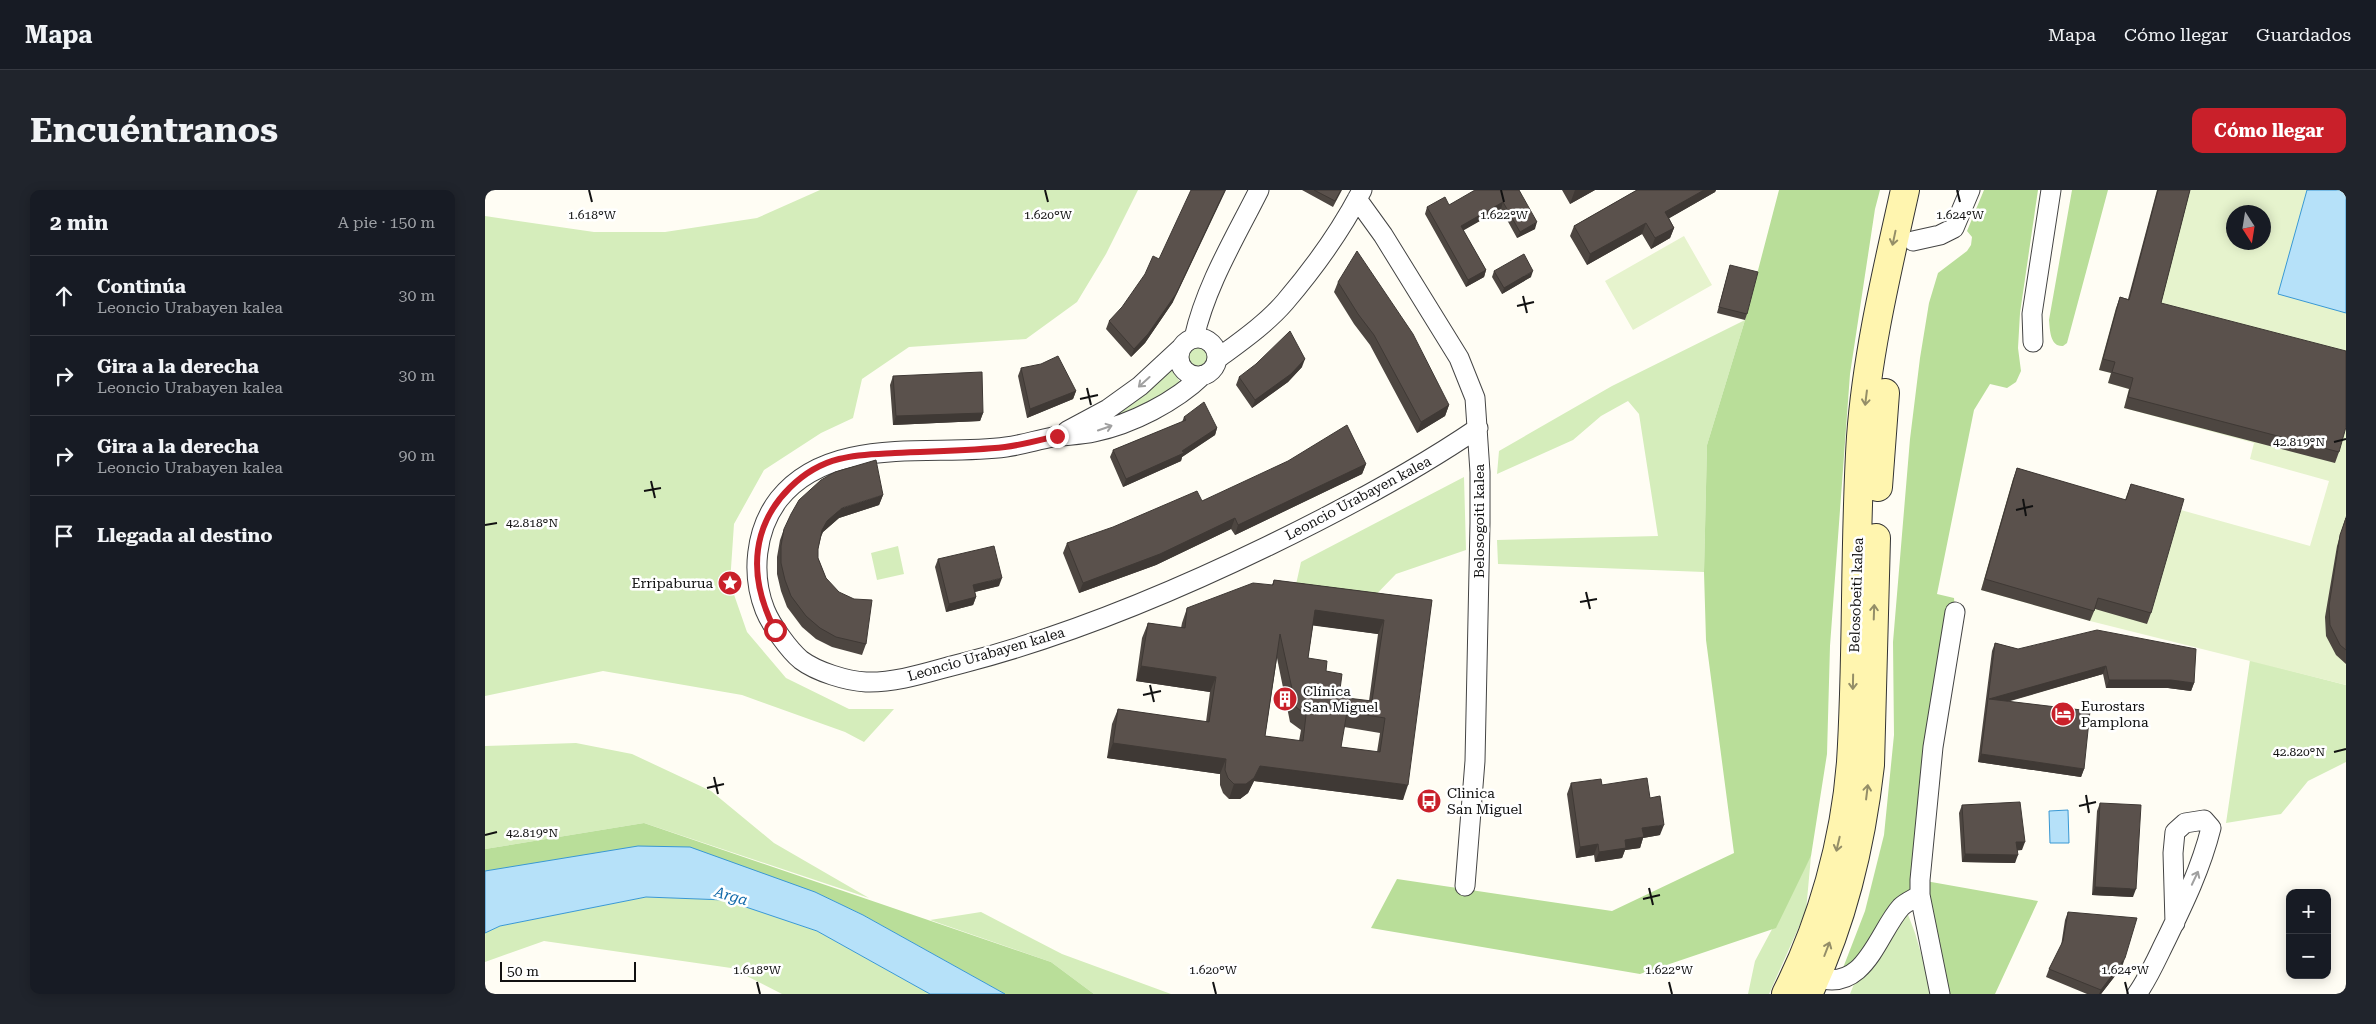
<!DOCTYPE html>
<html lang="es">
<meta charset="utf-8">
<style>
:root{--surface:#171b24;--page:#20242c;--text:#f1f3f6;--muted:#9ea1a6;--line:#363941;--accent:#c9202a}
body{margin:0;font-family:"Roboto Serif",serif;background:var(--page);color:var(--text)}
.controls{position:absolute;right:15px;bottom:15px;display:grid;overflow:hidden;border-radius:10px;box-shadow:0 2px 12px #0003}
.controls button{width:45px;height:45px;display:grid;place-items:center;padding:0;border:0;border-bottom:1px solid var(--line);background:var(--surface);color:var(--text);font:25px sans-serif}
.compass{position:absolute;left:1741px;top:15px;width:45px;height:45px;border-radius:50%;background:var(--surface);box-shadow:0 2px 12px #0003;rotate:168deg}
.scale{position:absolute;left:15px;bottom:12px;width:136px;box-sizing:border-box;padding-left:5px;border:2px solid #111;border-top:0;font-size:14px;line-height:18px;white-space:nowrap;color:#111;-webkit-text-stroke:4px #fff;paint-order:stroke}
.stop{position:absolute;width:15px;height:15px;margin:-11px;border:4px solid #c9202a;border-radius:50%;background:#fff}
.stop.end{background:#c9202a;border-color:#fff;box-shadow:0 1px 5px #0008}
.list{margin:0;padding:0;list-style:none}
h2{display:flex;justify-content:space-between;align-items:center;height:65px;margin:0;padding:0 20px;font-size:21px}
h2 small{font-size:16px;font-weight:400;color:var(--muted)}
.list li{display:grid;grid-template-columns:32px 1fr auto;gap:15px;align-items:center;box-sizing:border-box;height:80px;padding:0 20px;border-top:1px solid var(--line)}
.list b{display:block;font-size:19px;white-space:nowrap}
.list p{margin:0;font-size:16px;white-space:nowrap;color:var(--muted)}
.list em{font-size:16px;font-style:normal;color:var(--muted)}
.icon{flex:none;width:28px;height:28px;fill:none;stroke:currentColor;stroke-width:2;stroke-linecap:round;stroke-linejoin:round}
.map{position:relative;flex:none;width:1861px;height:804px;overflow:hidden;border-radius:10px}
header{display:flex;align-items:center;gap:30px;box-sizing:border-box;height:70px;padding:0 25px;background:var(--surface);border-bottom:1px solid var(--line)}
header strong{font-size:24px}
nav{display:flex;gap:28px;margin-inline-start:auto;font-size:18px}
.intro{display:flex;align-items:center;justify-content:space-between;box-sizing:border-box;height:120px;padding:0 30px}
h1{margin:0;font-size:35px}
.button{padding:12px 22px;border-radius:10px;background:var(--accent);color:#fff;font-size:18px;font-weight:700}
main{display:flex;gap:30px;padding:0 30px}
aside{flex:1;background:var(--surface);border-radius:10px;box-shadow:0 2px 12px #0003}
.map>svg:first-child{display:block}
.green{fill:#d5edbb}
.forest{fill:#b9de99}
.pitch{fill:#e6f3cd;fill-rule:evenodd}
.water{fill:#b6e1f9;stroke:#3998d4}
.lines{fill:none;stroke-linecap:round;stroke-linejoin:round}
.street-casing{stroke:#444;stroke-width:21}
.secondary-casing{stroke:#333;stroke-width:30}
.street{stroke:#fff;stroke-width:19}
.secondary{stroke:#fff5af;stroke-width:28}
.wall{fill:#4d4641;fill-rule:evenodd}
.shaded-wall{fill:#3f3935}
.building{fill:#5a514c;stroke:#3f3935;fill-rule:evenodd}
.oneway{stroke:#948e68}
.oneway2{stroke:#a0a0a0}
.route{stroke:#c9202a;stroke-width:6}
.ticks{fill:none;stroke:#111;stroke-width:2}
.labels{text-anchor:middle;dominant-baseline:central;stroke-width:5;stroke-linejoin:round;paint-order:stroke}
.street-label{font-size:14px;fill:#111;stroke:#fff}
.poi-label{font-size:14px;fill:#111;stroke:#fff;text-anchor:start}
.water-label{font-size:15px;font-style:italic;fill:#126aaa;stroke:#fff}
.ticks-label{font-size:12px;text-anchor:middle;fill:#111;stroke:#fff;stroke-width:5;stroke-linejoin:round;paint-order:stroke}
</style>
<header>
<strong>Mapa</strong>
<nav><a>Mapa</a><a>Cómo llegar</a><a>Guardados</a></nav>
</header>
<div class="intro"><h1>Encuéntranos</h1><a class="button">Cómo llegar</a></div>
<main>
<aside>
<h2>2 min<small>A pie · 150 m</small></h2>
<ul class="list">
<li><svg class="icon" aria-label="ahead" viewBox="0 0 24 24"><path d="M12 20V5M6 11l6-6 6 6"/></svg><div><b>Continúa</b><p>Leoncio Urabayen kalea</p></div><em>30 m</em></li>
<li><svg class="icon" aria-label="right" viewBox="0 0 24 24"><path d="M7 20v-9h11M14 6l5 5-5 5"/></svg><div><b>Gira a la derecha</b><p>Leoncio Urabayen kalea</p></div><em>30 m</em></li>
<li><svg class="icon" aria-label="right" viewBox="0 0 24 24"><path d="M7 20v-9h11M14 6l5 5-5 5"/></svg><div><b>Gira a la derecha</b><p>Leoncio Urabayen kalea</p></div><em>90 m</em></li>
<li><svg class="icon" aria-label="arrive" viewBox="0 0 24 24"><path d="M6 21V4h12l-3 4 3 4H6"/></svg><div><b>Llegada al destino</b></div></li>
</ul>
</aside>
<div class="map">
<svg width="1861" height="804" viewBox="0 0 1861 804">
<rect width="100%" height="100%" fill="#fffdf4"/>
<path class="green" d="M335,0H653L621,64L592,112L541,149L424,157L377,189L368,228L336,243L279,280L249,334L245,393L262,442L301,488L364,519H409L379,552L360,542L257,505L118,481L0,506V26L109,42H180L272,28Z
M1260,130L1222,255L1219,382L1013,374L1012,350L1173,346L1154,224L1143,211L1116,226L1088,250L1012,284L1014,261L1127,196Z
M703 166a10 10 0 1 1 20 0a10 10 0 1 1-20 0Z
M684,177L696,193L675,209L632,226L628,223Z
M979,287L981,360L911,384L879,417L808,408L816,372Z
M413,356L419,384L392,390L386,363Z
M1765,470L1861,495V572L1823,591L1796,624L1741,633Z
M91,553L147,564L226,601L289,653L384,708L159,633L0,659V556Z
M1326,666L1321,721L1284,804H1263L1270,771Z
M161,707L240,710L332,741L445,804H297L246,778L59,751L0,772V743L15,736Z
M496,722L577,764L686,804H609L566,772L445,730Z
M1422,722L1430,743L1448,804H1365L1369,794L1375,789Z"/>
<path class="forest" d="M1294,0H1395L1390,19L1365,184L1345,456L1342,564L1326,666L1291,738L1155,784L886,738L912,689L1127,721L1249,663L1221,450L1219,382L1222,255L1260,130Z
M1499,0H1553L1535,123L1533,158L1536,181L1531,192L1522,198L1505,194L1489,220L1452,404L1469,408L1470,422L1435,690L1553,711L1510,804H1455L1435,705L1375,789L1369,794L1358,778L1380,721L1399,645L1409,545L1408,452L1425,249L1435,168L1444,113L1453,83L1482,61L1486,55L1487,47L1482,41Z
M1587,0H1623L1582,153L1578,156C1565,157 1565,140 1564,130Z
M159,633L566,772L609,804H520L378,725L330,702L19,679L0,681V659Z"/>
<path class="pitch" d="M1672,0H1861V495L1605,431L1496,400L1528,289L1637,320L1642,305L1825,356L1844,291L1765,269L1769,253L1639,218L1644,199L1623,193L1626,183L1614,180L1631,118L1641,120ZM1748,22H1778V52H1748Z
M1199,46L1227,95L1148,140L1120,91Z"/>
<path class="water" d="M1822,0H1861V123L1793,104Z
M1583,620L1584,653H1565L1564,621Z
M153,656L205,657L330,702L378,725L520,804H445L332,741L240,710L161,707L15,736L0,743V681Z"/>
<g class="lines">
<defs>
<path id="street" d="M872,9L898,45L974,168L990,208L995,282V333L990,571L980,696
M1428,51L1455,45L1469,38L1485,0
M694 167a19 19 0 1 1 38 0a19 19 0 1 1-38 0Z
M709,148C721,95 750,48 774,0
M1548,152L1547,124L1566,0
M732,169C755,152 781,134 800,112C829,78 857,39 877,0
M718,185C690,212 647,234 609,242C596,245 581,245 568,247C552,250 537,255 521,257C447,267 346,244 294,309C270,340 266,385 280,420C286,435 304,460 316,470C332,482 362,491 381,492C415,493 449,480 482,472C586,445 686,403 783,356C855,321 927,283 993,238
M582,241L623,219L655,196L695,159
M1331,787C1380,804 1393,742 1416,717C1421,712 1429,709 1435,705
M1455,804L1435,705V690L1448,557L1470,422
M1652,804C1664,787 1672,768 1681,750C1699,713 1716,678 1726,638L1719,630L1700,633L1690,642L1688,663L1690,733"/>
<path id="secondary" d="M1393,297L1400,203
M1301,804C1337,733 1360,651 1366,572C1373,464 1369,355 1376,247C1382,164 1402,81 1420,0
M1323,804C1358,732 1376,655 1385,575L1391,348"/>
</defs>
<use href="#street" class="street-casing"/>
<use href="#secondary" class="secondary-casing"/>
<use href="#street" class="street"/>
<use href="#secondary" class="secondary"/>
</g>
<path class="wall" d="M817,0H857L848,17Z
M1034,0L1050,39L1032,48L1016,19L978,40L1001,80L999,87L981,97L940,24L942,17L964,15Z
M1077,0H1110L1085,14Z
M1152,0H1231L1230,2L1184,28L1189,38L1185,48L1166,59L1157,44L1102,75L1085,46L1089,36Z
M1672,0H1705L1676,113L1854,262L1850,273L1639,218L1644,199L1623,193L1626,183L1614,180L1631,118L1635,107L1643,109Z
M1245,75L1262,124L1260,130L1232,123Z
M1009,81L1046,87L1017,104L1007,87Z
M853,92L964,215L960,226L932,243L885,155L869,134L849,102Z
M688,112L660,153L646,167L621,139L624,131Z
M817,177L803,192L767,218L751,195L754,187Z
M536,178L591,201L588,209L542,228L533,186Z
M408,186L498,223L495,231L408,235L405,195Z
M699,227L732,238L730,245L697,267L696,271L638,297L625,267L628,260L697,232Z
M881,274L877,284L750,345L746,339L671,375L594,403L578,363L582,353L717,311Z
M1532,278L1640,310L1646,294L1666,423L1662,434L1610,419L1605,431L1496,400L1528,289Z
M398,305L394,315L354,328L338,342L336,347L333,359V368L341,388L381,454L377,465L347,457L331,449L317,437L302,417L296,401L292,384V367L295,350L299,339Z
M1861,326V474L1851,465L1841,446L1840,427L1852,356Z
M453,369L514,396L490,402L491,407L488,415L461,422L450,377Z
M789,390L947,410L918,610L769,591L763,603L755,609H744L738,603L735,595V584L622,568L627,534L633,519L721,532L725,502L651,491L657,448L663,433L696,438L697,433L702,418L787,395ZM828,435L893,444L884,511L854,507L841,481L823,468ZM792,468L805,532L816,540L814,551L780,546ZM859,537L895,543L892,562L856,557Z
M1510,453L1533,459L1709,493L1706,501L1683,498H1621L1618,484L1522,512L1599,579L1596,587L1493,572L1507,461Z
M1086,593L1117,595L1165,608L1175,645L1158,648L1155,658L1140,660L1137,668L1110,672L1109,665L1091,668L1082,604Z
M1615,613L1648,707L1607,705L1612,621Z
M1477,615L1537,660H1532L1530,673L1477,672L1474,623Z
M1583,722L1637,777L1616,804H1602L1561,787L1564,779L1576,756L1580,730Z"/>
<path class="shaded-wall" d="M740,0H741L688,112L660,153L646,167L649,159Z
M1090,0H1110L1085,14Z
M1219,0H1231L1230,2L1176,33L1180,22Z
M1018,12L1016,19L974,43L976,36Z
M1052,32L1050,39L1032,48L1035,42Z
M1161,33L1157,44L1102,75L1105,64Z
M1189,38L1185,48L1166,59L1170,48Z
M1001,80L999,87L981,97L983,90Z
M1048,81L1046,87L1017,104L1019,98Z
M820,169L817,177L803,192L767,218L770,210Z
M591,201L588,209L542,228L545,219Z
M964,215L960,226L932,243L936,232Z
M498,223L495,231L408,235L411,226Z
M732,238L730,245L697,267L696,271L638,297L641,289L697,261Z
M881,274L877,284L750,345L753,335Z
M398,305L394,315L354,328L338,342L333,351L337,340L342,331L357,318Z
M750,328L746,339L671,375L594,403L598,393Z
M517,388L514,396L485,403L488,395Z
M491,407L488,415L461,422L464,414Z
M830,420L899,430L893,444L824,435Z
M656,476L731,487L725,502L651,491Z
M1621,476L1618,484L1502,517L1504,509Z
M1624,490H1686L1709,493L1706,501L1683,498H1621Z
M628,553L741,569L735,584L622,568Z
M1496,564L1599,579L1596,587L1493,572Z
M775,576L923,595L918,610L769,591L763,603L755,609H744L749,594Z
M1179,635L1175,645L1158,648L1155,658L1140,660L1137,668L1110,672L1114,662L1140,650L1157,638Z
M1531,652H1540L1537,660L1528,661Z
M1113,654L1109,665L1091,668L1095,657Z
M1480,664L1533,665L1530,673L1477,672Z
M1610,697L1651,699L1648,707L1607,705Z
M1640,768L1637,777L1616,804H1614L1616,800Z"/>
<path class="building" d="M706,0H740L691,104L663,144L649,159L624,131L637,117L660,84L668,66L674,69Z
M829,0H856L850,11Z
M990,0H1034L1052,32L1035,42L1018,12L976,36L1001,80L983,90L942,17L960,7L964,15Z
M1152,0H1219L1180,22L1189,38L1170,48L1161,33L1105,64L1089,36Z
M1673,0H1705L1676,113L1861,161V237L1854,262L1643,207L1648,188L1627,182L1630,172L1618,169L1635,107L1644,110Z
M872,61L928,144L964,215L936,232L889,145L873,124L853,92Z
M1039,64L1048,81L1019,98L1009,81Z
M1245,75L1273,82L1262,124L1234,117Z
M805,141L820,169L806,184L770,210L754,187L771,174Z
M573,166L591,201L545,219L536,178L556,174Z
M497,182L498,223L411,226L408,186Z
M719,212L732,238L697,261L699,263L641,289L628,260L701,230L699,227Z
M862,235L881,274L753,335L750,328L675,364L598,393L582,353L628,337L712,301L717,311L803,271Z
M391,270L398,305L357,318L342,331L337,340L333,359V368L341,388L354,402L369,409L387,410L381,454L351,447L335,438L321,426L306,406L300,390L296,373V356L299,339L306,324L314,310L336,290L350,282Z
M1532,278L1641,310L1646,294L1699,309L1666,423L1613,408L1609,421L1500,389Z
M1861,328V460L1855,455L1845,435L1844,416L1855,345Z
M509,356L517,388L488,395L491,407L464,414L453,369Z
M789,390L947,410L923,595L775,576L769,588L761,594H749L743,588L740,580L741,569L628,553L633,519L724,532L731,487L656,476L663,433L700,438L702,418L768,393L788,395ZM830,420L899,430L887,511L854,507L857,484L841,481L842,471L823,468ZM795,444L811,517L821,525L818,551L780,546ZM862,522L900,528L895,562L856,557Z
M1612,440L1711,459L1709,493L1686,490H1624L1621,476L1504,509L1605,521L1599,579L1496,564L1510,453L1533,459Z
M1162,588L1165,608L1175,606L1179,635L1157,638L1159,647L1140,650L1141,658L1114,662L1113,654L1095,657L1086,593L1116,589L1117,595Z
M1535,612L1540,652H1531L1533,665L1480,664L1477,615Z
M1615,613L1656,615L1651,699L1610,697Z
M1583,722L1652,728L1640,768L1616,800L1564,779L1578,751Z"/>
<defs><path id="oneway-shaft" d="M-6 0H5M1.5-3L5.5 0L1.5 3" fill="none" stroke-width="1.6" stroke-linecap="round" stroke-linejoin="round" transform="scale(1.25)"/></defs>
<g class="oneway">
<use href="#oneway-shaft" transform="translate(1409 48) rotate(102)"/>
<use href="#oneway-shaft" transform="translate(1381 208) rotate(97)"/>
<use href="#oneway-shaft" transform="translate(1389 422) rotate(-88)"/>
<use href="#oneway-shaft" transform="translate(1368 492) rotate(91)"/>
<use href="#oneway-shaft" transform="translate(1382 602) rotate(-83)"/>
<use href="#oneway-shaft" transform="translate(1353 654) rotate(103)"/>
<use href="#oneway-shaft" transform="translate(1342 759) rotate(-69)"/>
</g>
<g class="oneway2">
<use href="#oneway-shaft" transform="translate(659 192) rotate(138)"/>
<use href="#oneway-shaft" transform="translate(620 238) rotate(-19)"/>
<use href="#oneway-shaft" transform="translate(1710 688) rotate(-65)"/>
</g>
<g class="lines">
<path class="route" d="M290,440C275,411 267,377 276,345C286,310 318,278 354,269C373,264 391,264 410,263C447,261 484,261 520,257C537,255 555,250 572,246"/>
</g>
<path class="ticks" d="M104,0L107,12M560,0L563,12M1016,0L1019,12M1472,0L1475,12M1038,106L1042,123M1032,116L1049,112M602,198L606,215M595,209L613,205M1849,252L1861,249M166,291L170,308M159,301L176,298M1538,309L1541,326M1531,320L1548,316M0,335L12,333M1101,402L1105,419M1095,412L1112,409M665,495L669,512M658,505L676,501M1849,562L1861,559M229,587L233,604M222,598L239,594M1601,605L1604,623M1594,616L1611,612M0,645L12,642M1164,698L1168,715M1158,709L1175,705M272,792L275,804M728,792L731,804M1184,792L1187,804M1640,792L1643,804"/>
<defs>
<symbol id="sight-disc" viewBox="-11 -11 22 22"><circle r="9.5" fill="#c9202a" stroke="#fff"/><path d="M0-6L1.8-2.2L6-1.7L2.9 1.2L3.7 5.4L0 3.3L-3.7 5.4L-2.9 1.2L-6-1.7L-1.8-2.2Z" fill="#fff"/></symbol>
<symbol id="building-disc" viewBox="-11 -11 22 22"><circle r="9.5" fill="#c9202a" stroke="#fff"/><path d="M-4-6H4V6H1V3H-1V6H-4ZM-2.5-4.3h1.7v1.8h-1.7ZM.8-4.3h1.7v1.8H.8ZM-2.5-1h1.7V.8h-1.7ZM.8-1h1.7V.8H.8Z" fill="#fff"/></symbol>
<symbol id="hotel-disc" viewBox="-11 -11 22 22"><circle r="9.5" fill="#c9202a" stroke="#fff"/><path d="M-6-4.5h1.5V1H6V5H4.5V3h-9V5H-6ZM-4 0a1.8 1.8 0 1 1 3.6 0ZM.5 0V-2.5h3Q6-2.5 6 0Z" fill="#fff"/></symbol>
<symbol id="bus-disc" viewBox="-11 -11 22 22"><circle r="9.5" fill="#c9202a" stroke="#fff"/><path d="M-5-6H5V4H4V6H2V4H-2V6H-4V4H-5ZM-3.5-4V0h7V-4ZM-3.5 1.2v1.5H-2V1.2ZM2 1.2v1.5H3.5V1.2Z" fill="#fff"/></symbol>
</defs>
<g fill-rule="evenodd">
<use href="#sight-disc" x="231" y="379" width="28" height="28"/>
<use href="#building-disc" x="786" y="495" width="28" height="28"/>
<use href="#hotel-disc" x="1564" y="510" width="28" height="28"/>
<use href="#bus-disc" x="930" y="597" width="28" height="28"/>
</g>
<g class="labels">
<g class="street-label">
<text transform="translate(873 308) rotate(-28)">Leoncio Urabayen kalea</text>
<text transform="translate(994 331) rotate(-90)">Belosogoiti kalea</text>
<text transform="translate(1371 405) rotate(-88)">Belosobeiti kalea</text>
<text transform="translate(501 464) rotate(-16)">Leoncio Urabayen kalea</text>
</g>
<g class="poi-label">
<text x="228" y="393" text-anchor="end">Erripaburua</text>
<text x="818" y="501">Clínica<tspan x="818" dy="16">San Miguel</tspan></text>
<text x="1596" y="516">Eurostars<tspan x="1596" dy="16">Pamplona</tspan></text>
<text x="962" y="603">Clinica<tspan x="962" dy="16">San Miguel</tspan></text>
</g>
<g class="water-label">
<text transform="translate(246 706) rotate(16)">Arga</text>
</g>
</g>
<g class="ticks-label">
<text x="107" y="29">1.618°W</text>
<text x="563" y="29">1.620°W</text>
<text x="1019" y="29">1.622°W</text>
<text x="1475" y="29">1.624°W</text>
<text x="1814" y="256">42.819°N</text>
<text x="47" y="337">42.818°N</text>
<text x="1814" y="566">42.820°N</text>
<text x="47" y="647">42.819°N</text>
<text x="272" y="784">1.618°W</text>
<text x="728" y="784">1.620°W</text>
<text x="1184" y="784">1.622°W</text>
<text x="1640" y="784">1.624°W</text>
</g>
</svg>
<div class="controls">
<button>+</button>
<button>−</button>
</div>
<svg class="compass" viewBox="-18 -18 36 36"><path d="M0-13l5 13h-10z" fill="#e53935"/><path d="M0 13l5-13h-10z" fill="#9ea1a6"/></svg>
<div class="scale">50 m</div>
<div class="stop" style="left:290px;top:440px"></div>
<div class="stop end" style="left:572px;top:246px"></div>
</div>
</main>
